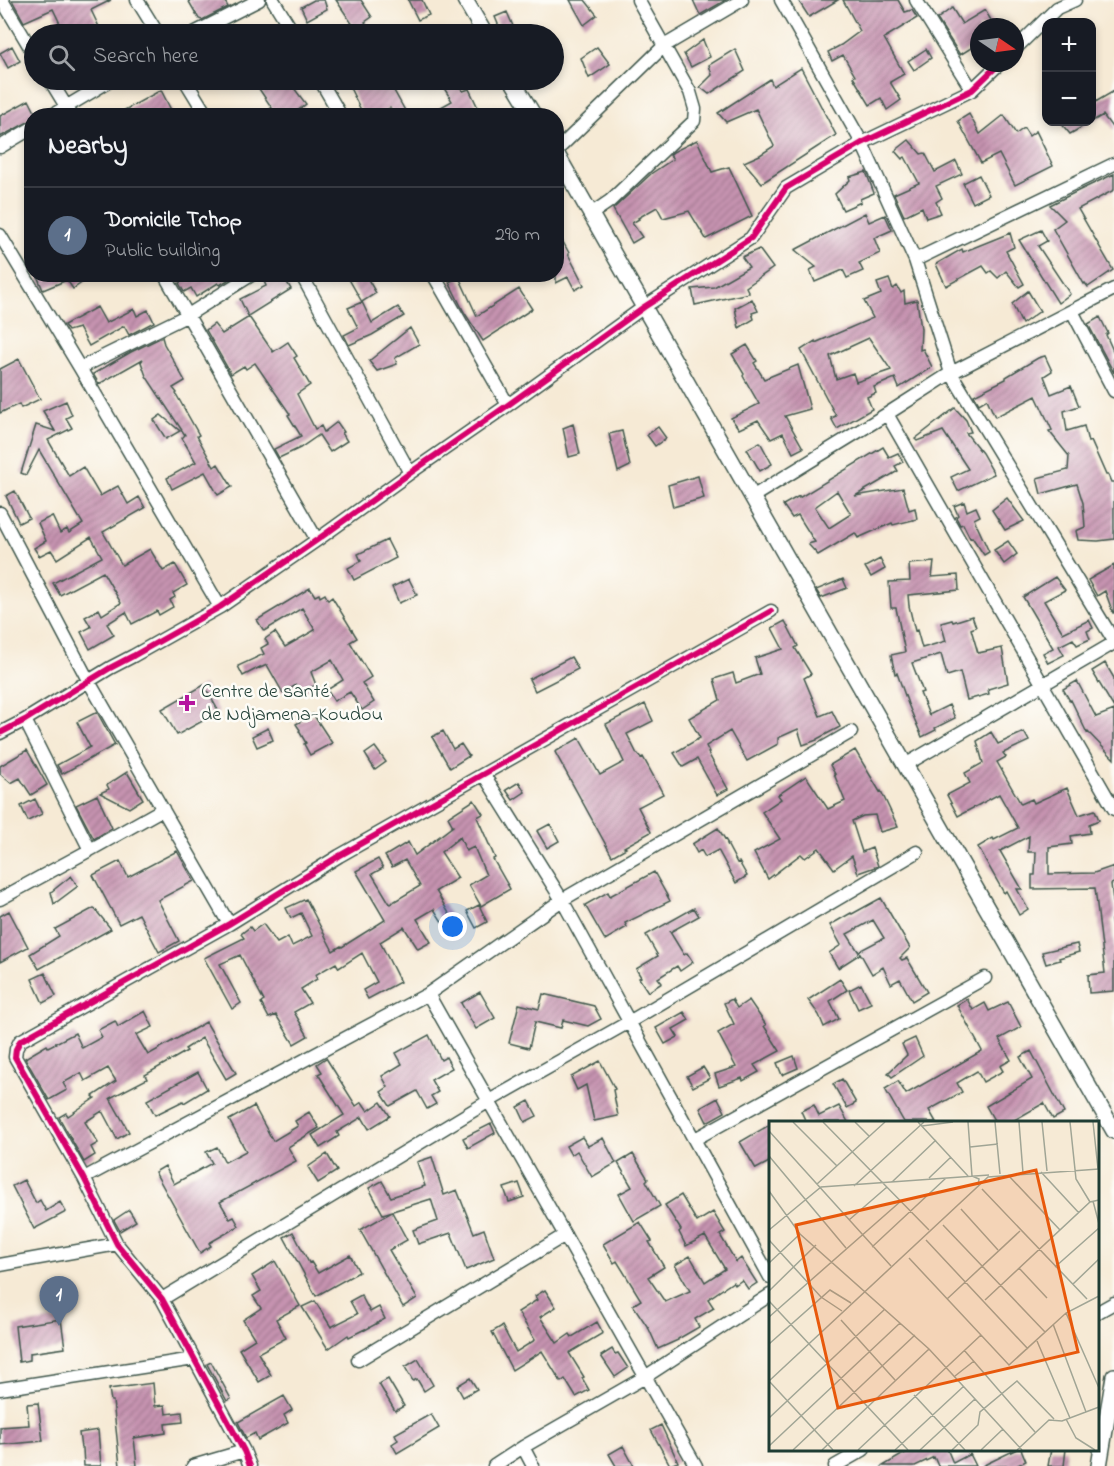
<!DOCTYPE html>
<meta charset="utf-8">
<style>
:root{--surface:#171b24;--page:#242831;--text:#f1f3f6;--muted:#9ea1a6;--line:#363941;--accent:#d690ce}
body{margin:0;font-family:"Indie Flower",sans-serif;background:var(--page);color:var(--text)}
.controls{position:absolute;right:18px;top:18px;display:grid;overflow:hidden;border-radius:12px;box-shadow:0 3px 9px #0003}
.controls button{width:54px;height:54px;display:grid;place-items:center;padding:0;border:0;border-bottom:2px solid var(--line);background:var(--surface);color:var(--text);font:30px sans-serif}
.compass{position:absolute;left:970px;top:18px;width:54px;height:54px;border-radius:50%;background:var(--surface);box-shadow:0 3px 9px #0003;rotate:103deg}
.you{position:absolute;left:453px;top:927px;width:21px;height:21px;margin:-15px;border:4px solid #fff;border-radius:50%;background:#1a73e8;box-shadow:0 0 0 9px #1a73e833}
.badge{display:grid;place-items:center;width:39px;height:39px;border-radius:50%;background:var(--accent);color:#fff;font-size:20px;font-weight:700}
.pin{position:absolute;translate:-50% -50px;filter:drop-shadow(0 2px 3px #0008)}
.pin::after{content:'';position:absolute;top:32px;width:21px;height:18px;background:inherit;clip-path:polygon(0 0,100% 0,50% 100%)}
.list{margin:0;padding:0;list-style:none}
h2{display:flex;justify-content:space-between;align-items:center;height:78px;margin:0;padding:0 24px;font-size:26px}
h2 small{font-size:20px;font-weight:400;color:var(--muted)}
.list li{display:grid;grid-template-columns:39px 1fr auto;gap:18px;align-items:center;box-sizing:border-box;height:96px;padding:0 24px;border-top:2px solid var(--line)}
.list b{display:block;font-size:22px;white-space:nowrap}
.list p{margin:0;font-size:20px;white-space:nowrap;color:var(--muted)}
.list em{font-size:20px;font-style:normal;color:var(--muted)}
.icon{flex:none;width:33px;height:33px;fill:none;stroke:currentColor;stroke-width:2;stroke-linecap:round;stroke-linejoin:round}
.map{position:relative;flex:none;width:1114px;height:1466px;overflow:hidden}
.search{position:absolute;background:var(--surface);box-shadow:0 3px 9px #0003;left:24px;top:24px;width:540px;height:66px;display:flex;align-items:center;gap:15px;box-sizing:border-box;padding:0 21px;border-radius:33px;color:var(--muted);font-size:22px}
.panel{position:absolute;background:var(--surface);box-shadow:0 3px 9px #0003;left:24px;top:108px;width:540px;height:174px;border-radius:24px}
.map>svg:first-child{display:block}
.building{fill:url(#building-hatch);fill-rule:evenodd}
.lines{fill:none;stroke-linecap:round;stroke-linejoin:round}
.minor-casing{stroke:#3f574c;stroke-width:15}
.tertiary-casing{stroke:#3f574c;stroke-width:18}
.minor{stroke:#fff;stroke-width:12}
.tertiary{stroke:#fff;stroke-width:15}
.cycleway-casing{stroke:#fdfcf7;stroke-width:10}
.cycleway{stroke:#d6006c;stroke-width:6}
.poi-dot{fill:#b5179e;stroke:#fdfcf7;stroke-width:2}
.labels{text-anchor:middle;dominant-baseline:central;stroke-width:5;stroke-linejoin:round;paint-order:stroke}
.poi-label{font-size:20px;fill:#1f3d34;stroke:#fdfcf7;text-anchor:start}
.inset-road{fill:none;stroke:#a0a595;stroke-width:1.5}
.view{fill:#e8590c;fill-opacity:0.15;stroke:#e8590c;stroke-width:3}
.inset-edge{fill:none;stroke:#1f3d34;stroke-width:3}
</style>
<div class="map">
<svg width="1114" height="1466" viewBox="0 0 1114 1466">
<defs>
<pattern id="building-hatch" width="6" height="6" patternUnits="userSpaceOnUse" patternTransform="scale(1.5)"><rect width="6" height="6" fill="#c693b0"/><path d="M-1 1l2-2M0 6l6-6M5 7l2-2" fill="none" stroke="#a07990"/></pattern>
</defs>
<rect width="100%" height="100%" fill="#fdfcf7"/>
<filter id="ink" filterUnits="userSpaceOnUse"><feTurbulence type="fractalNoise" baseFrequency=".0167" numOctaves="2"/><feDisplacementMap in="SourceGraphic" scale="12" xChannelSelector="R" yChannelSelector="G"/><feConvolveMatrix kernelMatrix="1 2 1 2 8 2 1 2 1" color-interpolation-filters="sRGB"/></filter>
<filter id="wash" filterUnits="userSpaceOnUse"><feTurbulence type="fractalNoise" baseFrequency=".008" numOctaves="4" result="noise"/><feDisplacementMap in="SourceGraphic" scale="24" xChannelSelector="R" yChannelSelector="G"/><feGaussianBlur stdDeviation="1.35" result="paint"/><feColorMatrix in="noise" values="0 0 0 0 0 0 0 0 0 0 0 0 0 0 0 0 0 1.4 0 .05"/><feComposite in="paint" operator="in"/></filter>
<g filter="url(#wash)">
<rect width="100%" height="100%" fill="#f6ead5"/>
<g id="blocks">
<path class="building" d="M12,0H111L91,10L101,31L94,34H65L53,9L24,22Z
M188,0H224L228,7L202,20L199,19Z
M314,0H324L327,9L307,20L301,7Z
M336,0H361L372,17L365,22L372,34H359Z
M408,0H422L429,15L418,20Z
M570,0H585L597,15L584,25Z
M693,0H726L700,15Z
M798,0H838L809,17Z
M843,0H898L905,12L912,10L917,18L884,38L904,74L890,82L901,100L887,110L881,98L870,105L853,77L855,76L843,55L832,61L828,52L841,45L860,31Z
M952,8L962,24L985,10L995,27H979V43L960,55L937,19Z
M507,12L513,26L501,31L495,17Z
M703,40L710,57L691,67L684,54Z
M12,46L20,61L8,68L0,53Z
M597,47L610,64L589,78L581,58Z
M735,49L745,71L709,94L700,87L712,75L709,65Z
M926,49L931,58L914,70L908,61Z
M801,68L836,135L762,183L744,162L760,155L774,146L756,109L726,122L718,113L770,79L773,86Z
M253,80H288L306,104L291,116H259L272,108Z
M369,80H388L408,116H394L390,108L376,116H364L350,88Z
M439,80H456L463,91L469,89L482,116H425L452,101Z
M161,90L174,116H114Z
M1114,91V130L1103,115L1070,134L1060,122H1092V104Z
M29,100L37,116H32V120L0,137V116Z
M969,114L980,134L1004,115L1016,134L1024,128L1029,136L1036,131L1053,166L1015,185L999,154L981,163L958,121Z
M697,140L712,172L729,167L752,216L706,239L689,211L663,218L657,207L638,218L639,219L632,223L642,237L632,243L613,209L652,173L673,159L670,155L673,152Z
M909,140L921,154L925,153L935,172L956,161L962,174L936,186L942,198L936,202L941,213L926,218L922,207L904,216L894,194L919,183L905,157L902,159L895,151Z
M866,172L874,193L860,199L861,202L843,210L835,194L850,180L849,177Z
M1114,174V190L1078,209L1113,270L1088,287L1085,283L1084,284L1053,229L1065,220L1050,205L1080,190Z
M979,175L989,195L973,203L963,183Z
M865,213L869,222L885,215L892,230L874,238L880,253L859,263L863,271L847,278L843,270L815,282L810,270L816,267L795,250Z
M556,229L569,253L568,254L584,285L575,290L568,277L556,283Z
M1041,230L1047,241L1038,246L1070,294L1058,303L1019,240Z
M1010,233L1014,247L1006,251L1024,284L1019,287L1006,271L998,278L991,271L988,273L983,266L946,286L936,264L962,249L963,252Z
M759,249L773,268L746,287L749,293L695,305L692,289L714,287L749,267L742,257Z
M46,274H94L73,289L67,280L43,290L38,278Z
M193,274H237L220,285L218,283L196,297L191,288L184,292L179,283Z
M261,274H282L291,289L248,316L240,299L266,286Z
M346,274H365L376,293L362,302Z
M459,277L477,316L519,289L532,309L483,341L464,312L449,282Z
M889,279L893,289L897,286L901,293L904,291L905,303L917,300L921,329L920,350L923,349L932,367L899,388L895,378L874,387L876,393L867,397L872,409L837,429L831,418L836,416L801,350L815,341V343L873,318L864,301L881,294L877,283ZM869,338L891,370L856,382L853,373L836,379L830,356Z
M1028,291L1040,311L1022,324L1012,304Z
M752,299L758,311L752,313L754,319L739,328L735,308Z
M362,302L372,323L398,307L404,316L372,335L349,345L344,335L358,328L348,308Z
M97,307L106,323L134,309L137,316L148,310L154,322L129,335L124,326L89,346L79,328L68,331L64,325Z
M249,317L273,352L288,342L297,356L294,358L310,385L297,394L315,429L321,426L324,432L337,422L344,432L342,433L347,441L330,452L319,435L300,448L279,458L274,449L301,436L288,415L290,414L255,363L246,369L244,366L231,374L206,330L214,324L222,334Z
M1100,317L1108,333L1106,335L1114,353V373L1088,324Z
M410,328L419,344L395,358L397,364L377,371L369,361Z
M162,337L164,344L185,381L173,388L177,393L176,394L199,435L197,436L214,467L218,464L232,487L218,495L205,472L172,489L167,478L196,462L182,438L185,435L146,376L141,362L143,359L99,384L93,374L131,352Z
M747,345L757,361L754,363L764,379L798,365L810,409L785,416L803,448L793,453L783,433L771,439L758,420L739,429L731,418L759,404L743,376L744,374L732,354Z
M1045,356L1052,371L1044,376L1051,394L1071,386L1079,406L1064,411L1067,431L1084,426L1088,442L1091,441L1106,475H1108L1111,482H1114V539L1098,541L1078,540L1076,531L1085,527L1083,503L1077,484L1041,494L1037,478L1068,470L1069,456L1049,431L1052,430L1036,396L995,417L987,399L979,404L974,395L1006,379V377L1038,358Z
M19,359L40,399L21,408L19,404L0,413V369Z
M66,401L72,415L66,418L72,428L48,440L69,476L83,467L100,496L118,486L128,504L139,497L145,508L103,532L122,565L150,549L163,571L175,564L187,585L173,593L175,597L170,600L173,607L159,615L157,611L132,624L126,612L107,624L114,635L90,649L81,632L91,627L85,617L99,609L102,615L121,603L103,572L60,595L53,583L102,557L91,537L57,559L51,550L39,556L34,548L46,541L38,523L52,516L60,533L67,529L69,533L83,524L39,450L26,475L21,473L36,425L55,431L43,411Z
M955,408L966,420L971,432L966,433L982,453L994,474L958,491L951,477L968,469L943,431L917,441L915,439Z
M161,415L180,431L166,439L154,420Z
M573,424L580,454L569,457L563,428Z
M658,427L666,438L655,446L647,435Z
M622,431L630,466L618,472L609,434Z
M760,442L772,464L760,471L747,449Z
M883,447L889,457L898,453L903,462L895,466L898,471L855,496L903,488L909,510L915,508L917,519L893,525L892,523L858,538L855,533L818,555L808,544L815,542L798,515L792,518L783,505L799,496V498ZM837,491L851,514L829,528L815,507Z
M698,476L704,498L673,507L668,485Z
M15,491L29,518L19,523L6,496Z
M1007,498L1024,521L1005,530L992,510Z
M964,502L967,511L976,507L980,516L974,519L989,552L984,555L972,537L970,538L963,524L960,525L956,517L958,515L954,506Z
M387,540L396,558L354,580L348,568L361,561L358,554Z
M1008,541L1017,554L1004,564L994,550Z
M880,559L885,569L871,577L865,567Z
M934,562L932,577L958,575L959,590L908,595L909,606L915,631L917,630L922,648L946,641L941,623L952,620L953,622L972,616L976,627L971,629L978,653L1002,648L1008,683L988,689L989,694L967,700L960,672L947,676L941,654L912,663L923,692L920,693L929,715L949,705L955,718L935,728L936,730L922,737L908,704L897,673L895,674L891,655L905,652L896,608H891L889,582L910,581L909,564Z
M1114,565V613H1113L1105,591L1097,596L1088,580Z
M1055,577L1065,590L1044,601L1063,633L1089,620L1093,628L1087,631L1090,639L1077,645L1073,639L1059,646L1064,655L1048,663L1043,653L1053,648L1023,597Z
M409,579L417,595L399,603L392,587Z
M843,579L847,588L821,598L816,590Z
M310,588L315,596L319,594L320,597L325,594L328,600L332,597L357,638L350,642L371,677L362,683L374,702L362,710L350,692L334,701L327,690L343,680L332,660L311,672L316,685L300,693L296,685L283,693L267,665L260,668V667L243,676L238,666L264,654L261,648L268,644L265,639L275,632L285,647L315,630L302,608L264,631L257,620Z
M785,621L798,646L795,648L811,674L804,678L820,716L832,711L840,727L817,739V740L803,745L798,729L778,738V744L747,761L730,731L706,746L709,752L708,753L728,789L717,795L697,759L683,767L674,753L700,738L689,718L720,700L714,679L733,673L736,683L760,674L755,658L783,649L772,628Z
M571,657L578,669L535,691L529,679Z
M1105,663L1114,678V708L1092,671Z
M1077,681L1096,717L1114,710V759L1088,732L1087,733L1071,700L1070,701L1063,689Z
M204,685L219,712L177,735L162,709Z
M645,704L653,721L627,734L637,754H638L641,758L643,757L663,794L638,807L651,832L624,847L626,848L612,856L555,752L579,738L600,775L624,762L606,724Z
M97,712L115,745L62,774L57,765L90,747L77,722Z
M313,714L332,743L310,755L304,744L306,743L299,731L300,730L296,724Z
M268,728L273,740L257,747L252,736Z
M443,731L453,749L461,744L469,756L450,768L432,737Z
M991,732L998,744L1024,732L1029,741L1003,753L1006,757L997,762L1021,804L1032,799L1034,803L1067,788L1079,815L1095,810L1099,820L1089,824L1090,833L1071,836L1072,844L1049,847V874L1094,873L1114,866V883L1111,884L1114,909V919L1111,920L1114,945V991L1089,993L1088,975L1105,973L1095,888L1032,889V875H1035L1036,852H1028L1029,836L1000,851L1022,889H1017L1028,909L1019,915L1006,891L1004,893L978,847L993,838L994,840L1018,828L999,794L958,816L947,795L970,783L965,773L983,763L977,741Z
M375,747L386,762L375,770L365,754Z
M27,750L47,785L31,795L20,778L11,783L0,774V766Z
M855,750L880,792L881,791L898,827L880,832L875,815L863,816L852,821L862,852L872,848L878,866L858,873L852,856L834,869L819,848L805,858L801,854L768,879L754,853L780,839L762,812L781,799L778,795L806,776L828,809L845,801L834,774H835L830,765Z
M127,772L143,799L129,808L100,793L109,789L107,785Z
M519,782L525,792L513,800L506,790Z
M97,795L112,828L94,839L76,805Z
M35,799L42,814L28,821L21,806Z
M474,800L483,814L477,817L495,858L493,859L510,889L481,906L469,885L486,875L474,847L466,851L460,837L441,852L458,878L436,891L461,934L453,939L434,909L417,919L431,942L418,949L404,927L380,942L400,982L368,999L363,990L377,982L362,953L339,968L336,963L315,975L317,979L301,989L310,1003L294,1012L308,1036L294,1044L276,1015L269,1018L261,1003L264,1001L240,955L220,964L241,1003L232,1009L204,958L244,938L241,934L250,927L253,931L263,924L277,943L288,937L292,946L312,936L301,913L291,918L286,908L306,899L333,951L341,946L342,947L385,920L356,871L378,859L383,868L372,874L390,904L420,886L405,860L392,867L385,856L408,842L415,855L453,826L448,817Z
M550,824L559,841L547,848L537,831Z
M718,828L728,844H727L737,863L739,862L747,876L736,883L718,850L705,857L701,850L697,853L692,844Z
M177,851L194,881L158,900L179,941L159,952L139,914L119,924L93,875L120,861L128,877Z
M654,872L670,901L625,923L627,927L605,940L585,905L608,892L610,896Z
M71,876L78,886L54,904L51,892Z
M881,898L910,948L900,958L902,960L907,958L927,992L912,1001L900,979L891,984L883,967L872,974L859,951L884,938L873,920L847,934L860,954L838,968L829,953L841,945L830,925L851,913L852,914Z
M479,905L487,922L476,928L467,911Z
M94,908L111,929L39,969L30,954L59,936L55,929Z
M694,908L699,916L670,932L684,955L687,953L693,962L680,971L677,966L658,978L662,983L648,992L639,978L641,977L636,969L658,956L646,935Z
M9,911L28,947L0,962V916Z
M1077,944L1079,952L1059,958L1060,960L1046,964L1042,952Z
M45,973L56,996L43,1003L32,979Z
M840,979L847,990L830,1001L839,1019L824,1027L819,1015L808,1000Z
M861,984L871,1003L858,1009L849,990Z
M480,992L495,1018L476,1029L461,1003Z
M543,994L594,1006L601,1019L588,1026L563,1020L561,1028L535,1022L529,1048L509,1043L519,1004L539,1009Z
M732,999L737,1008L749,1000L766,1025L764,1026L780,1051L754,1065L759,1072L743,1081L742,1078L719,1086L715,1074L736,1067L718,1033L734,1024L724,1003Z
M967,999L973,1010L985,1003L989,1011L1008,1002L1021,1027L999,1039L1011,1060L1000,1066L1003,1071L983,1082L977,1071L957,1083L962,1092L929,1110L936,1122H904L885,1089L898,1081L906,1094L982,1051L957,1005Z
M145,1011L153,1027L136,1035L148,1055L206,1022L236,1073L226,1079L202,1038L185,1049L187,1051L145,1075L147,1079L110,1098L129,1132L117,1139L102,1111L85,1122L98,1143L91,1147L95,1155L84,1162L59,1117L66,1113L68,1116L95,1098L93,1096L116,1081L108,1068L85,1081L81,1073L63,1083L67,1090L49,1100L25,1058L47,1045L48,1047L75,1033L82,1048L102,1037L98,1030L115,1021L118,1027Z
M684,1012L689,1020L673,1029L678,1037L665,1044L656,1028Z
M429,1035L441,1060L446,1057L452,1068L431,1080L438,1092L431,1096L436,1104L427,1109L417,1091L390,1106L381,1092L388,1087L382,1076L402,1064L396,1053Z
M915,1038L923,1056L892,1077L888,1073L907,1055L902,1044Z
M1031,1051L1064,1113L1053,1119L1044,1103L1011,1122H995L986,1106L1032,1079L1020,1057Z
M794,1056L798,1068L782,1075L777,1063Z
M326,1058L356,1106L362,1102L368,1111L381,1102L390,1116L369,1129L362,1117L337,1132L339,1136L320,1148L312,1135L344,1115L318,1074L322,1072L317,1064Z
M600,1061L615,1089L613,1090L618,1116L594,1121L586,1085L577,1090L571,1077Z
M703,1067L710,1078L693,1087L687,1076Z
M198,1072L207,1089L184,1103L183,1101L155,1115L147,1100Z
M842,1079L856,1103L847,1108L833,1084Z
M718,1098L725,1112L707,1122L700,1108Z
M529,1101L537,1116L525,1122L518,1107Z
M814,1105L819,1116L839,1106L848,1122H806L801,1111Z
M254,1106L273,1141L298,1126L295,1121L309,1112L319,1128L288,1147L296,1161L220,1202L230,1219L234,1217L239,1226L209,1243L211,1246L200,1253L155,1172L165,1166L174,1184L212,1163L206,1152L217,1147L225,1162L246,1151L229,1120Z
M491,1124L495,1133L468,1148L463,1138Z
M771,1124V1161L756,1169L740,1142Z
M582,1137L588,1146L603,1138L616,1163L592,1177L577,1151L571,1155L566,1146Z
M327,1154L337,1171L318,1183L308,1167Z
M633,1154L648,1179L646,1181L660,1206L634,1221L619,1194L632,1187L618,1163Z
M432,1157L444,1195L457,1190L474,1233L484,1229L494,1258L466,1270L451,1233L418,1244L413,1230L438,1221L431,1199L383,1214L369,1188L382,1181L391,1197L425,1186L417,1162Z
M24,1180L36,1203L40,1200L46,1211L60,1202L66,1212L34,1229L12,1186Z
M519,1183L524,1197L509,1202L504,1188Z
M681,1195L697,1222L713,1212L725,1232L720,1235L736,1262L741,1258L757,1283L748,1289L742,1280L735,1285L733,1282L708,1299L714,1308L695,1319L699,1327L678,1339V1340L658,1349L649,1329L633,1305L641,1300L617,1261L614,1263L603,1244L640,1222L652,1241L649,1242L664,1267L648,1277L665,1302L690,1291L675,1265L690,1256L705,1282L725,1269L705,1236L686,1246L679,1232L681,1230L665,1205Z
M129,1210L136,1221L120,1231L114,1220Z
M392,1212L407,1240L389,1250L417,1298L403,1307L360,1230Z
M293,1232L309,1263L311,1262L318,1273L350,1255L359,1272L316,1296L284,1237Z
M275,1261L300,1306L276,1319L286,1338L258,1353L271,1375L259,1382L239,1349L255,1339L243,1320L261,1308L253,1296L261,1291L252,1276Z
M545,1290L556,1307L540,1317L557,1343L570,1334L572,1337L597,1322L603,1333L569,1353L584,1377L582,1378L589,1390L576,1397L565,1379L561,1382L542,1351L512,1370L492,1332L502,1326L516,1352L535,1340L518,1312L537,1300L535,1296Z
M361,1295L370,1312L379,1307L385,1319L365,1330V1329L349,1337L348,1335L328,1349L302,1307L315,1301L331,1327L357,1314L350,1301Z
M61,1319L65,1348L30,1353V1360L19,1362L15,1326Z
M612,1349L615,1354L618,1353L628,1368L615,1377L601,1356Z
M418,1359L433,1385L424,1391L417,1379L413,1381L405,1367Z
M211,1362L231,1399L227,1401L207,1364Z
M470,1378L477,1389L463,1397L457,1386Z
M388,1379L404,1406L395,1411L379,1384Z
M153,1383L155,1406L165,1405L166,1414L182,1412L183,1422L165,1424L166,1433L134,1438L137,1466H120L113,1401H111L109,1389Z
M284,1396L292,1410L284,1415L288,1423L258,1440L255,1433L246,1438L238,1422Z
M38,1403L43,1441L0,1445V1427L29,1425L27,1404Z
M431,1414L439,1428L397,1453L392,1444L398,1440L395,1434Z
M661,1425L678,1462L670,1465L651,1430Z
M98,1430L101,1466H84L83,1448H81L79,1433Z
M623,1446L634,1466H616L609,1454Z
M912,1449H951L948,1451L953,1463L970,1454L976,1466H938L934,1457L915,1466H883Z
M1017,1449H1021L1026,1461L1016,1466H982Z
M1051,1449H1066L1064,1466H1048Z"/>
</g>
</g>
<g filter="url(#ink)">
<use href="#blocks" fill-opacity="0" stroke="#3f574c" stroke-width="1.5"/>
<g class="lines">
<defs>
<path id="minor" d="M2,0L34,54
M137,0L158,34
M273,0L294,34
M781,0L862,143L915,260L951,373L1114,641
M916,0L972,90
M192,34L259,0
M1015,49L1057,8L1075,0
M50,80L72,116
M185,80L207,116
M320,80L341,116
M51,116L111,80
M0,147L32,128
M556,151L664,46L742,0
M591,214L610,201L694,121L695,109L690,92L638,0
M0,235L80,368L220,607
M915,260L1114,164
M164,274L317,540
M301,274L410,473
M433,274L508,405
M1072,311L1114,391
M80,368L188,315L253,274
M887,414L1114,809
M752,497L887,414L951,373L1114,289
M0,513L88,680L229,924
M25,720L90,850
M0,733L25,720L110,668L133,656L220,607L317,540L410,473L508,405L644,307L751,238L786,188L862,143L972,90L1000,63
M905,765L1114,643
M484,775L562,900L770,1277
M0,899L90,850L163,809
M428,994L696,1466
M695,1139L985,978
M84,1178L428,994L562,900L851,732
M0,1265L117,1244
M162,1299L489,1101L629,1022L917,852
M1098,1312L1114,1303
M358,1360L565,1235
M0,1389L194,1359
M523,1447L533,1466
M193,1466L244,1451
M250,1466L244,1451L162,1299L117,1244L84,1178L15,1057L16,1049L20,1041L229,924L339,856L771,611
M494,1466L523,1447L645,1377L770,1295
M835,1466L863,1450"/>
<path id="tertiary" d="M465,0L485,34
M512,80L534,116
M556,153L1114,1131
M1099,1466L1114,1376"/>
</defs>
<use href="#minor" class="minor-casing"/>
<use href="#tertiary" class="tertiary-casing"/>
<use href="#minor" class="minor"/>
<use href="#tertiary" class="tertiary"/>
<defs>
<path id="cycleway" d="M0,733L25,720L110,668L133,656L220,607L317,540L410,473L508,405L644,307L751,238L786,188L862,143L972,90L1000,63
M250,1466L244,1451L162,1299L117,1244L84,1178L15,1057L16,1049L20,1041L229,924L339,856L771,611"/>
</defs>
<use href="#cycleway" class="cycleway-casing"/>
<use href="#cycleway" class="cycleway"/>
</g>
</g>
<path class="poi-dot" d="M184 694h6v6h6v6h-6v6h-6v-6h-6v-6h6z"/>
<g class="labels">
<g class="poi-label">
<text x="201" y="692">Centre de santé<tspan x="201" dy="23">de Ndjamena-Koudou</tspan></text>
</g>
</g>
<g transform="translate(769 1121)">
<rect width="330" height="330" fill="#f6ead5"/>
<path class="inset-road" d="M24,1L68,45M54,1L160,109M86,1L100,15M149,1L199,55M199,1L203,55L210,58L209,64M226,1L231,53M250,1L254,52M273,1L278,50M301,1L307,58L321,81M324,1L329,48M153,5L184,1M0,10L122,145M201,26L229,23M0,35L77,127M272,51L310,92M239,54L291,109M160,57L182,36M123,61L167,19M48,63L116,1M85,65L155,1M213,68L318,178M0,70L31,113L160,228L253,329M324,80L330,103M192,88L229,129M80,99L118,66M174,104L276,211M0,109L52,66L220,54M0,119L52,176L73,190M157,119L259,228M103,126L177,57M140,137L240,244L297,192L330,175M0,142L31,113M286,146L330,107M250,147L278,177M304,163L330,138M0,170L47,124M178,178L251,110M216,179L321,81L330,79M0,180L139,329M297,192L330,267M0,196L132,80M72,199L126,259M284,203L317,291M268,220L301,297M0,223L61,169L82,182M195,229L266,311M186,255L205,240M0,260L219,56L330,48M0,260L64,329M145,274L196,329M0,297L116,188M297,298L307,317L326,329M0,325L131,202M24,329L146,214M53,329L160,228M89,329L212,214M126,329L195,265M151,329L206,278M183,329L209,304L211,291L248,260L285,298M212,329L234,308M248,329L280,299L293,300L330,286"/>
<path class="view" d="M267,49L309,231L69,287L27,104Z"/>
<rect width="330" height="330" class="inset-edge"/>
</g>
</svg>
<div class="controls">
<button>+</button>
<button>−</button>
</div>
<svg class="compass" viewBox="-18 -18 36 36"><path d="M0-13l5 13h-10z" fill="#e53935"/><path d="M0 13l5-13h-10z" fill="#9ea1a6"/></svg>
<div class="you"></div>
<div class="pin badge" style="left:59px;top:1326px;background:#5c6f8a">1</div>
<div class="search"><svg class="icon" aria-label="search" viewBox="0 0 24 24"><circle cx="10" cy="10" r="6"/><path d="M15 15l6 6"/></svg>Search here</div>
<section class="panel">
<h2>Nearby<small></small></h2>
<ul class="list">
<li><span class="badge" style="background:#5c6f8a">1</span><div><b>Domicile Tchop</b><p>Public building</p></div><em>290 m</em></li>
</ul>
</section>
</div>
